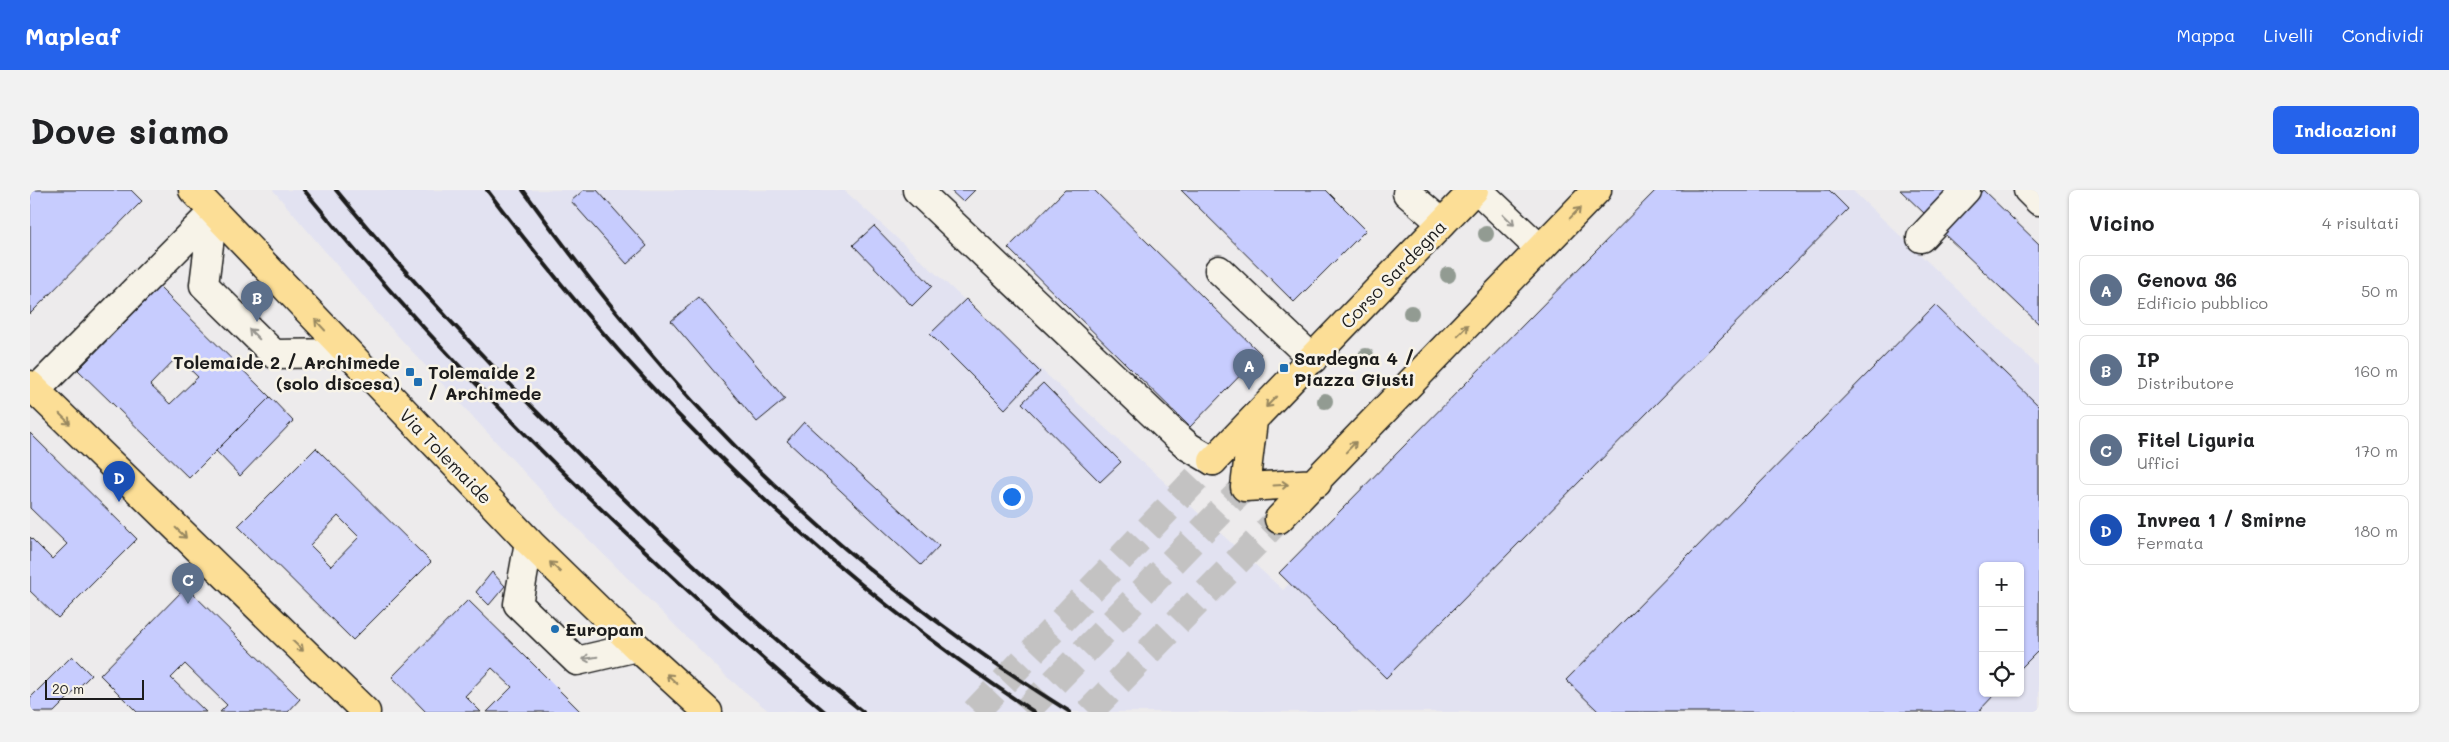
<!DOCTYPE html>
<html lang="it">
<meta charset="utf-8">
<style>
:root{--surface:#fff;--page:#f2f2f2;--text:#202124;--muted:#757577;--line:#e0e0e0;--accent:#2563eb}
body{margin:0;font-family:Mali,sans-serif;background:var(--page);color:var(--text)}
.controls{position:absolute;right:15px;bottom:15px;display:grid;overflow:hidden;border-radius:8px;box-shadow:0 1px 4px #0004}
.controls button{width:45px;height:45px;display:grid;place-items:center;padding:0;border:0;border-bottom:1px solid var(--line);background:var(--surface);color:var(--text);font:25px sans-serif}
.scale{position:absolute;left:15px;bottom:12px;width:99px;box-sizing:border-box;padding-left:5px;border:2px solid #1c1c1c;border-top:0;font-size:14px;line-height:18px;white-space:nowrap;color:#1c1c1c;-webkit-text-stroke:4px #f7f3e8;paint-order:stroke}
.you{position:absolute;left:981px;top:306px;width:18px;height:18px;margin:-12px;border:4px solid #fff;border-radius:50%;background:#1a73e8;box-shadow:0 0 0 8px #1a73e833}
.badge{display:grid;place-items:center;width:32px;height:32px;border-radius:50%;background:var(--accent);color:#fff;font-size:16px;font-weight:700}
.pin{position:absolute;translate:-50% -41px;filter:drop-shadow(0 1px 2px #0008)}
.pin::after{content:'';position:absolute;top:26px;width:18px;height:15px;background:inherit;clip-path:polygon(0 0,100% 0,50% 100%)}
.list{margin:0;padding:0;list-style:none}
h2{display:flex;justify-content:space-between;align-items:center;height:65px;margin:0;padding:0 20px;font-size:21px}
h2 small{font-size:16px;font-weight:400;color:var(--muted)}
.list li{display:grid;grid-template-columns:32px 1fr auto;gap:15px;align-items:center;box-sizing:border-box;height:70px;margin:0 10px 10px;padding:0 10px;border:1px solid var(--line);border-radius:8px}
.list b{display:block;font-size:19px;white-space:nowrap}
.list p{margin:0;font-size:16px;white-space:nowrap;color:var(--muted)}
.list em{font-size:16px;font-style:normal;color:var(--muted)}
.icon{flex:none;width:28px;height:28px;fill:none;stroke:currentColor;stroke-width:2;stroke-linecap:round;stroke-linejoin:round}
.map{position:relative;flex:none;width:2009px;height:522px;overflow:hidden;border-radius:8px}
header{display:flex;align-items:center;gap:30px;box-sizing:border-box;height:70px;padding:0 25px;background:var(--accent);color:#fff}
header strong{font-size:24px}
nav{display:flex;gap:28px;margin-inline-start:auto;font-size:18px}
.intro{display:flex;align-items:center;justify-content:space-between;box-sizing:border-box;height:120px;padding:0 30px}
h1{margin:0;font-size:35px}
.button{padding:12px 22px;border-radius:8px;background:var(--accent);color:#fff;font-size:18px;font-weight:700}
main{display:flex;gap:30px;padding:0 30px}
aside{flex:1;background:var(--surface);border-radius:8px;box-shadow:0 1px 4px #0004}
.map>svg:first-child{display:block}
.built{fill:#e2e2f1;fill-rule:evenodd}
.building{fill:#c7ccfe;stroke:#1c1c1c;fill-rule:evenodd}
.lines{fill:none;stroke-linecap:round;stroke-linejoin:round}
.major-tunnel{stroke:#c3c2c2;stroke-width:28;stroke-dasharray:28 14;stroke-linecap:butt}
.minor-casing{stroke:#1c1c1c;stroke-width:31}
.major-casing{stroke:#1c1c1c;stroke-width:31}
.minor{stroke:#f7f3e8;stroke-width:28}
.major{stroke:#fcde96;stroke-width:28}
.rail{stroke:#1c1c1c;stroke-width:4}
.tree{fill:#929b92}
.oneway{stroke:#97875f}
.oneway2{stroke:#94928c}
.poi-dot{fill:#1f6fb2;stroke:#f7f3e8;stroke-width:2}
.labels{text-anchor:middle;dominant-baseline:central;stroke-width:5;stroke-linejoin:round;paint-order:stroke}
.street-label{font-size:18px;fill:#1c1c1c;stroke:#f7f3e8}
.poi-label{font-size:18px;font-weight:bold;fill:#1c1c1c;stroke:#f7f3e8;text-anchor:start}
</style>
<header>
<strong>Mapleaf</strong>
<nav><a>Mappa</a><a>Livelli</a><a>Condividi</a></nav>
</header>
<div class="intro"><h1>Dove siamo</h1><a class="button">Indicazioni</a></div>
<main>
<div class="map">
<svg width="2009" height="522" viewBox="0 0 2009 522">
<rect width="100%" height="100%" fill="#edebec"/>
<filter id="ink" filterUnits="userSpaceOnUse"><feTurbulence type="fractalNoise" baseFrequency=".02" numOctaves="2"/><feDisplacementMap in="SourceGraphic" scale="10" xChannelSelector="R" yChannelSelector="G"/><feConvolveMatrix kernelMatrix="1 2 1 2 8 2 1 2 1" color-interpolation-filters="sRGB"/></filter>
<g filter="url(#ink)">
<path class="built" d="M243,0H814L1253,400L1644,0H1822L2009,177V522H740L697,487L530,321L355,132ZM1953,376H1990V503H1953Z"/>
<path class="building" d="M0,0H101L112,11L0,124Z
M554,0H567L617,56L597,74L541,11Z
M920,0H945L933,12Z
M1035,0H1064L1231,164L1160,237L978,58Z
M1151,0H1296L1336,40L1264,112Z
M1626,0H1799L1818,19L1356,488L1249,383Z
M1870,0H1920L1896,25Z
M1953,0L2009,54V134L1913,43Z
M844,36L902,96L882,116L823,55Z
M129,97L240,207L159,288L48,180ZM147,167L168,187L140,214L120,195Z
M669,107L755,209L727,232L641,131Z
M936,109L1010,182L975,219L900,144Z
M1905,115L2009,216V460L1990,479V376H1953V503H1966L1948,522H1569L1536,490Z
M1013,193L1091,272L1070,292L992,213Z
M240,207L263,231L210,286L186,261Z
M774,232L909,356L891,375L757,251Z
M0,243L107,349L28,428L0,401V347L22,369L37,354L0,318Z
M286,258L401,372L323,450L208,336ZM308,326L329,347L301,376L280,355Z
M462,382L475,396L459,415L446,402Z
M156,397L270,509L258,522H190L197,515L155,474L141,488L176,522H107L70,485Z
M438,410L495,466L551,522H457L482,497L462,478L435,506L451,522H396L362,487Z
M42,466L61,485L24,522H0V508Z"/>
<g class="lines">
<path class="major-tunnel" d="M945,522L1183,271
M995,522L1215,297
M1059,522L1249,329"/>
<defs>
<path id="minor" d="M887,0L1143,243L1159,257L1183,271
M1448,0L1510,59
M1998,0L2009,11
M1377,3L1412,33
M183,22L174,95L244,164L317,163
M1891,48L1936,0
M1189,80L1283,169
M5,201L183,22
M499,352L488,414L547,471L607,457"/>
<path id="major" d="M163,0L499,352L607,457L678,522
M0,195L336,522
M1223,231L1215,297L1287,293
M1183,271L1444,0
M1249,329L1567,0"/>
</defs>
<use href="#minor" class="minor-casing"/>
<use href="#major" class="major-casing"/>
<use href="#minor" class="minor"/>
<use href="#major" class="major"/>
<path class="rail" d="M274,0C430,190 608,362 795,522
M306,0C393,106 488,205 586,301C665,378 747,453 833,522
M457,0C609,202 792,382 1004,522
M493,0C566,101 645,199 735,286C827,375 931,454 1040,522"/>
</g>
<g class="tree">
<circle cx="1456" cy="44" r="8"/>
<circle cx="1418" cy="85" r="8"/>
<circle cx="1381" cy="123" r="8"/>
<circle cx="1336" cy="166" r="8"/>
<circle cx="1295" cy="211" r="8"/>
</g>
<defs><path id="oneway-shaft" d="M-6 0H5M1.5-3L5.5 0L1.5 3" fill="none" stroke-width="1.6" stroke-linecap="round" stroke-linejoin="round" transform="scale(1.25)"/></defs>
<g class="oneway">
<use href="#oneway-shaft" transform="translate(1545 23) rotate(-46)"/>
<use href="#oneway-shaft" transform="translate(290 135) rotate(-133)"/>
<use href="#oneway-shaft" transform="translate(1433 140) rotate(-46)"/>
<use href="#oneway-shaft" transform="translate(1241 212) rotate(134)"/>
<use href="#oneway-shaft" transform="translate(35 229) rotate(44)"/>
<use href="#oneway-shaft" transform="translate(1321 257) rotate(-46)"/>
<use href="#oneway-shaft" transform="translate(1251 295) rotate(-3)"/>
<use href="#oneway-shaft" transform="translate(151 343) rotate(44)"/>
<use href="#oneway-shaft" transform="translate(525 377) rotate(-136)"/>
<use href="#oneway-shaft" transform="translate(268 456) rotate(44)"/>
<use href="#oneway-shaft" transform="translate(642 489) rotate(-137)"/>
</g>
<g class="oneway2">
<use href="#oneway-shaft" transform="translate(1479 30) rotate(44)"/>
<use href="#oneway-shaft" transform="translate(224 144) rotate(-135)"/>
<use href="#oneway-shaft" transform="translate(560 468) rotate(170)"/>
</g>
</g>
<g class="poi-dot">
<rect x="1249" y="173" width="10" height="10" rx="2.5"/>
<rect x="375" y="177" width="10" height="10" rx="2.5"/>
<rect x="383" y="187" width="10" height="10" rx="2.5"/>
<circle cx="525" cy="439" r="5"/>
</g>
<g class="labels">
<g class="street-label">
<text transform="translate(1363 84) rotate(-46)">Corso Sardegna</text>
<text transform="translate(416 266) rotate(46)">Via Tolemaide</text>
</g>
<g class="poi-label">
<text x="1264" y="168">Sardegna 4 /<tspan x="1264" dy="21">Piazza Giusti</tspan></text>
<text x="370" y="172" text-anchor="end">Tolemaide 2 / Archimede<tspan x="370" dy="21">(solo discesa)</tspan></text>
<text x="398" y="182">Tolemaide 2<tspan x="398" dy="21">/ Archimede</tspan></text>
<text x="535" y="439">Europam</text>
</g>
</g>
</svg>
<div class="controls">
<button>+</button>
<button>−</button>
<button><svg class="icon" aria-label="locate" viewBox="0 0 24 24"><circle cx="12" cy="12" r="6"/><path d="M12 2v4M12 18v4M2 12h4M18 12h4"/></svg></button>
</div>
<div class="scale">20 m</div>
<div class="you"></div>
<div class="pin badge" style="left:1219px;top:200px;background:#5c6f8a">A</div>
<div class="pin badge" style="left:227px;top:132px;background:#5c6f8a">B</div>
<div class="pin badge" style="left:158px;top:414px;background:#5c6f8a">C</div>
<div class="pin badge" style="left:89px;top:312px;background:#1a4fb4">D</div>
</div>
<aside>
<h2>Vicino<small>4 risultati</small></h2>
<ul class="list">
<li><span class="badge" style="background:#5c6f8a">A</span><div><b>Genova 36</b><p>Edificio pubblico</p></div><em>50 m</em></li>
<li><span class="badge" style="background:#5c6f8a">B</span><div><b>IP</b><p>Distributore</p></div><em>160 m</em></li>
<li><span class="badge" style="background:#5c6f8a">C</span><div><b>Fitel Liguria</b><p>Uffici</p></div><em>170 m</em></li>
<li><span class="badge" style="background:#1a4fb4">D</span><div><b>Invrea 1 / Smirne</b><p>Fermata</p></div><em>180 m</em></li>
</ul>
</aside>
</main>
